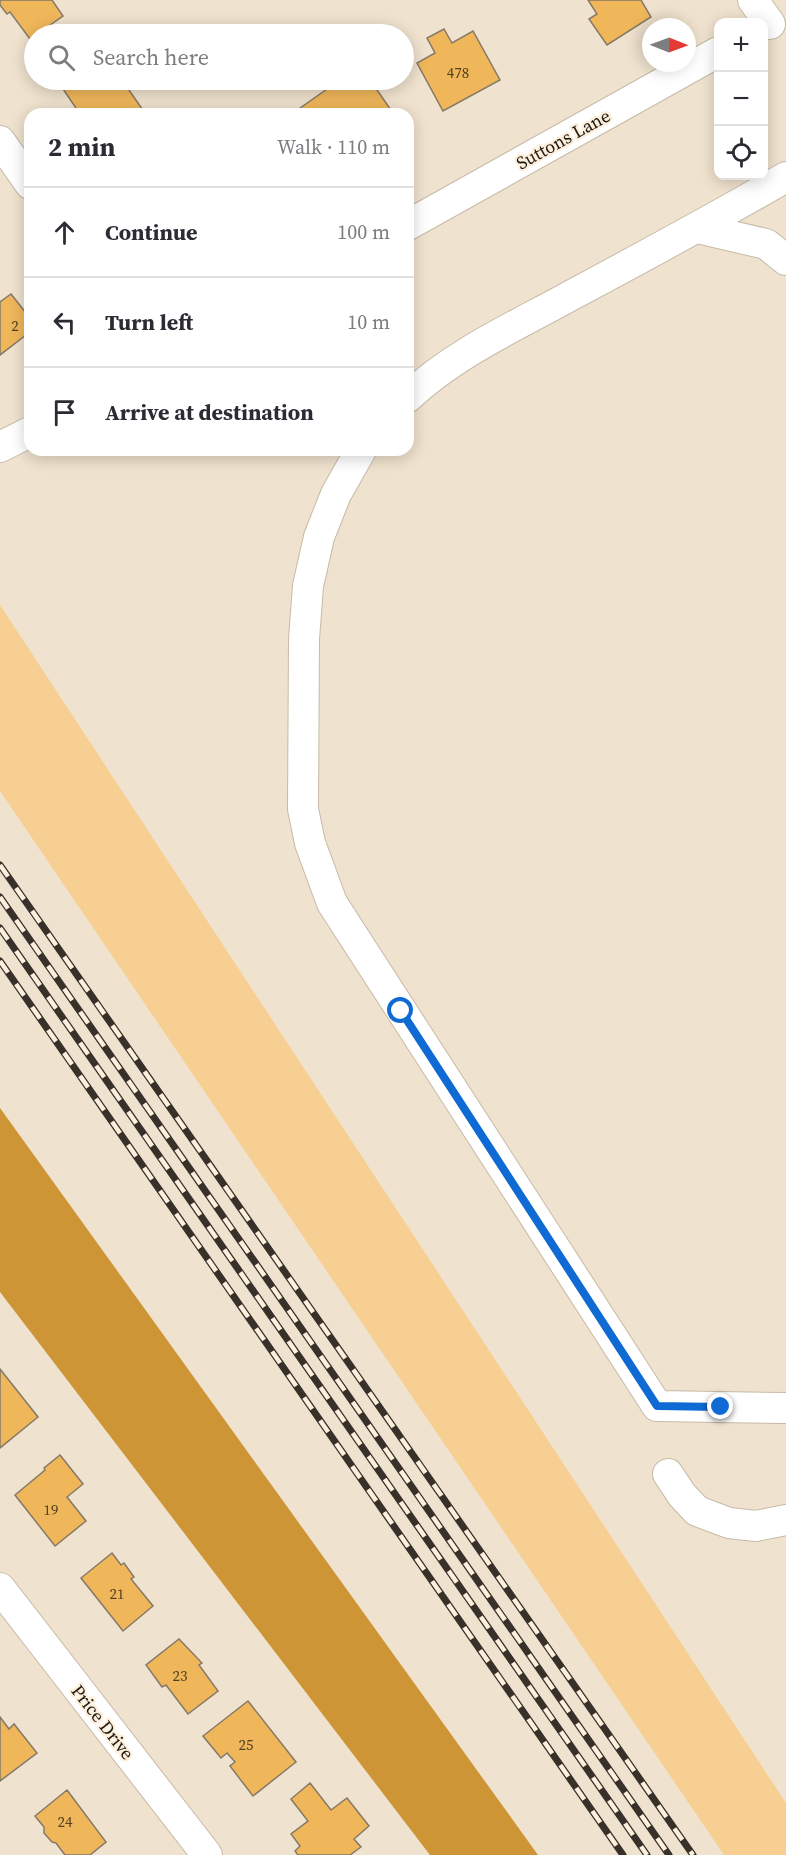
<!DOCTYPE html>
<meta charset="utf-8">
<style>
:root{--surface:#fff;--page:#f2f2f3;--text:#2b2b33;--muted:#7c7c81;--line:#e1e1e2}
body{margin:0;font-family:"Source Serif 4",serif;background:var(--page);color:var(--text)}
.controls{position:absolute;right:18px;top:18px;display:grid;overflow:hidden;border-radius:12px;box-shadow:0 3px 15px #0003}
.controls button{width:54px;height:54px;display:grid;place-items:center;padding:0;border:0;border-bottom:2px solid var(--line);background:var(--surface);color:var(--text);font:30px sans-serif}
.compass{position:absolute;left:642px;top:18px;width:54px;height:54px;border-radius:50%;background:var(--surface);box-shadow:0 3px 15px #0003;rotate:91deg}
.stop{position:absolute;width:18px;height:18px;margin:-14px;border:4px solid #106ad3;border-radius:50%;background:#fff}
.stop.end{background:#106ad3;border-color:#fff;box-shadow:0 2px 6px #0008}
.list{margin:0;padding:0;list-style:none}
h2{display:flex;justify-content:space-between;align-items:center;height:78px;margin:0;padding:0 24px;font-size:26px}
h2 small{font-size:20px;font-weight:400;color:var(--muted)}
.list li{display:grid;grid-template-columns:39px 1fr auto;gap:18px;align-items:center;box-sizing:border-box;height:90px;padding:0 24px;border-top:2px solid var(--line)}
.list b{display:block;font-size:22px;white-space:nowrap}
.list em{font-size:20px;font-style:normal;color:var(--muted)}
.icon{flex:none;width:33px;height:33px;fill:none;stroke:currentColor;stroke-width:2;stroke-linecap:round;stroke-linejoin:round}
.map{position:relative;flex:none;width:786px;height:1855px;overflow:hidden}
.search{position:absolute;background:var(--surface);box-shadow:0 3px 15px #0003;left:24px;top:24px;width:390px;height:66px;display:flex;align-items:center;gap:15px;box-sizing:border-box;padding:0 21px;border-radius:33px;color:var(--muted);font-size:22px}
.panel{position:absolute;background:var(--surface);box-shadow:0 3px 15px #0003;left:24px;top:108px;width:390px;height:348px;border-radius:18px}
.map>svg:first-child{display:block}
.green{fill:#f8cf92}
.forest{fill:#cd9535}
.building{fill:#f0b65a;stroke:#857967;stroke-width:1.5}
.lines{fill:none;stroke-linecap:round;stroke-linejoin:round}
.minor-casing{stroke:#c7baa7;stroke-width:32}
.minor{stroke:#fff;stroke-width:30}
.rail-casing{stroke:#373129;stroke-width:7}
.rail{stroke:#fdefdb;stroke-width:4.5;stroke-dasharray:14;stroke-linecap:butt}
.route{stroke:#106ad3;stroke-width:8}
.labels{text-anchor:middle;dominant-baseline:central;stroke-width:4.5;stroke-linejoin:round;paint-order:stroke}
.number-label{font-size:15px;fill:#524024}
.street-label{font-size:18px;fill:#1e1912;stroke:#fdefdb}
</style>
<div class="map">
<svg width="786" height="1855" viewBox="0 0 786 1855">
<rect width="100%" height="100%" fill="#efe2ce"/>
<path class="green" d="M0,605L786,1803V1855H724L0,791Z"/>
<path class="forest" d="M0,1108L538,1855H430L0,1292Z"/>
<path class="building" d="M0,0H52L63,16L30,39L10,12L7,14L0,5Z
M588,0H641L651,17L607,45L589,19L597,14Z
M444,29L452,43L473,31L500,80L443,111L417,63L435,53L427,38Z
M77,80H122L145,113L80,114L63,89Z
M340,80H370L391,110L385,114H294L293,113Z
M11,294L30,318V332L0,355V302Z
M0,1369L38,1417L0,1448Z
M60,1455L83,1484L67,1497L86,1521L55,1546L15,1495L45,1470L44,1468Z
M112,1553L121,1565L124,1563L134,1577L131,1579L153,1606L123,1631L81,1578Z
M179,1639L202,1663L199,1665L218,1691L188,1714L166,1685L162,1687L146,1665Z
M248,1701L296,1762L253,1796L230,1766L235,1762L227,1753L221,1758L203,1736Z
M0,1717L9,1729L14,1724L37,1753L0,1781Z
M310,1783L331,1810L347,1798L369,1826L354,1839L361,1847L350,1855H298L295,1851L300,1846L291,1834L308,1821L291,1799Z
M67,1790L106,1842L90,1855H65L56,1843L52,1842L44,1833V1827L35,1816Z"/>
<g class="lines">
<defs>
<path id="minor" d="M753,0L770,24
M0,141L30,184
M408,225L718,52
M697,228L766,244L786,260
M408,397C455,353 514,327 570,296C643,257 715,218 786,177
M0,447L30,432
M361,450L336,494L319,537L308,586L304,639L303,809L310,843L332,903L657,1406L786,1408
M668,1474L682,1495L697,1511L729,1523L756,1526L786,1520
M0,1588L207,1855"/>
</defs>
<use href="#minor" class="minor-casing"/>
<use href="#minor" class="minor"/>
<defs>
<path id="rail" d="M0,865L693,1855
M0,897L669,1855
M0,928L647,1855
M0,961L623,1855"/>
</defs>
<use href="#rail" class="rail-casing"/>
<use href="#rail" class="rail"/>
</g>
<g class="lines">
<path class="route" d="M401,1011L657,1406L721,1407"/>
</g>
<g class="labels">
<g class="number-label">
<text x="458" y="72">478</text>
<text x="15" y="325">2</text>
<text x="51" y="1509">19</text>
<text x="117" y="1593">21</text>
<text x="180" y="1675">23</text>
<text x="246" y="1744">25</text>
<text x="65" y="1821">24</text>
</g>
<g class="street-label">
<text transform="translate(563 139) rotate(-29)">Suttons Lane</text>
<text transform="translate(103 1722) rotate(52)">Price Drive</text>
</g>
</g>
</svg>
<div class="controls">
<button>+</button>
<button>−</button>
<button><svg class="icon" aria-label="locate" viewBox="0 0 24 24"><circle cx="12" cy="12" r="6"/><path d="M12 2v4M12 18v4M2 12h4M18 12h4"/></svg></button>
</div>
<svg class="compass" viewBox="-18 -18 36 36"><path d="M0-13l5 13h-10z" fill="#e53935"/><path d="M0 13l5-13h-10z" fill="#7c7c81"/></svg>
<div class="stop" style="left:401px;top:1011px"></div>
<div class="stop end" style="left:721px;top:1407px"></div>
<div class="search"><svg class="icon" aria-label="search" viewBox="0 0 24 24"><circle cx="10" cy="10" r="6"/><path d="M15 15l6 6"/></svg>Search here</div>
<section class="panel">
<h2>2 min<small>Walk · 110 m</small></h2>
<ul class="list">
<li><svg class="icon" aria-label="ahead" viewBox="0 0 24 24"><path d="M12 20V5M6 11l6-6 6 6"/></svg><div><b>Continue</b></div><em>100 m</em></li>
<li><svg class="icon" aria-label="left" viewBox="0 0 24 24"><path d="M17 20v-9H6M10 6l-5 5 5 5"/></svg><div><b>Turn left</b></div><em>10 m</em></li>
<li><svg class="icon" aria-label="arrive" viewBox="0 0 24 24"><path d="M6 21V4h12l-3 4 3 4H6"/></svg><div><b>Arrive at destination</b></div></li>
</ul>
</section>
</div>
